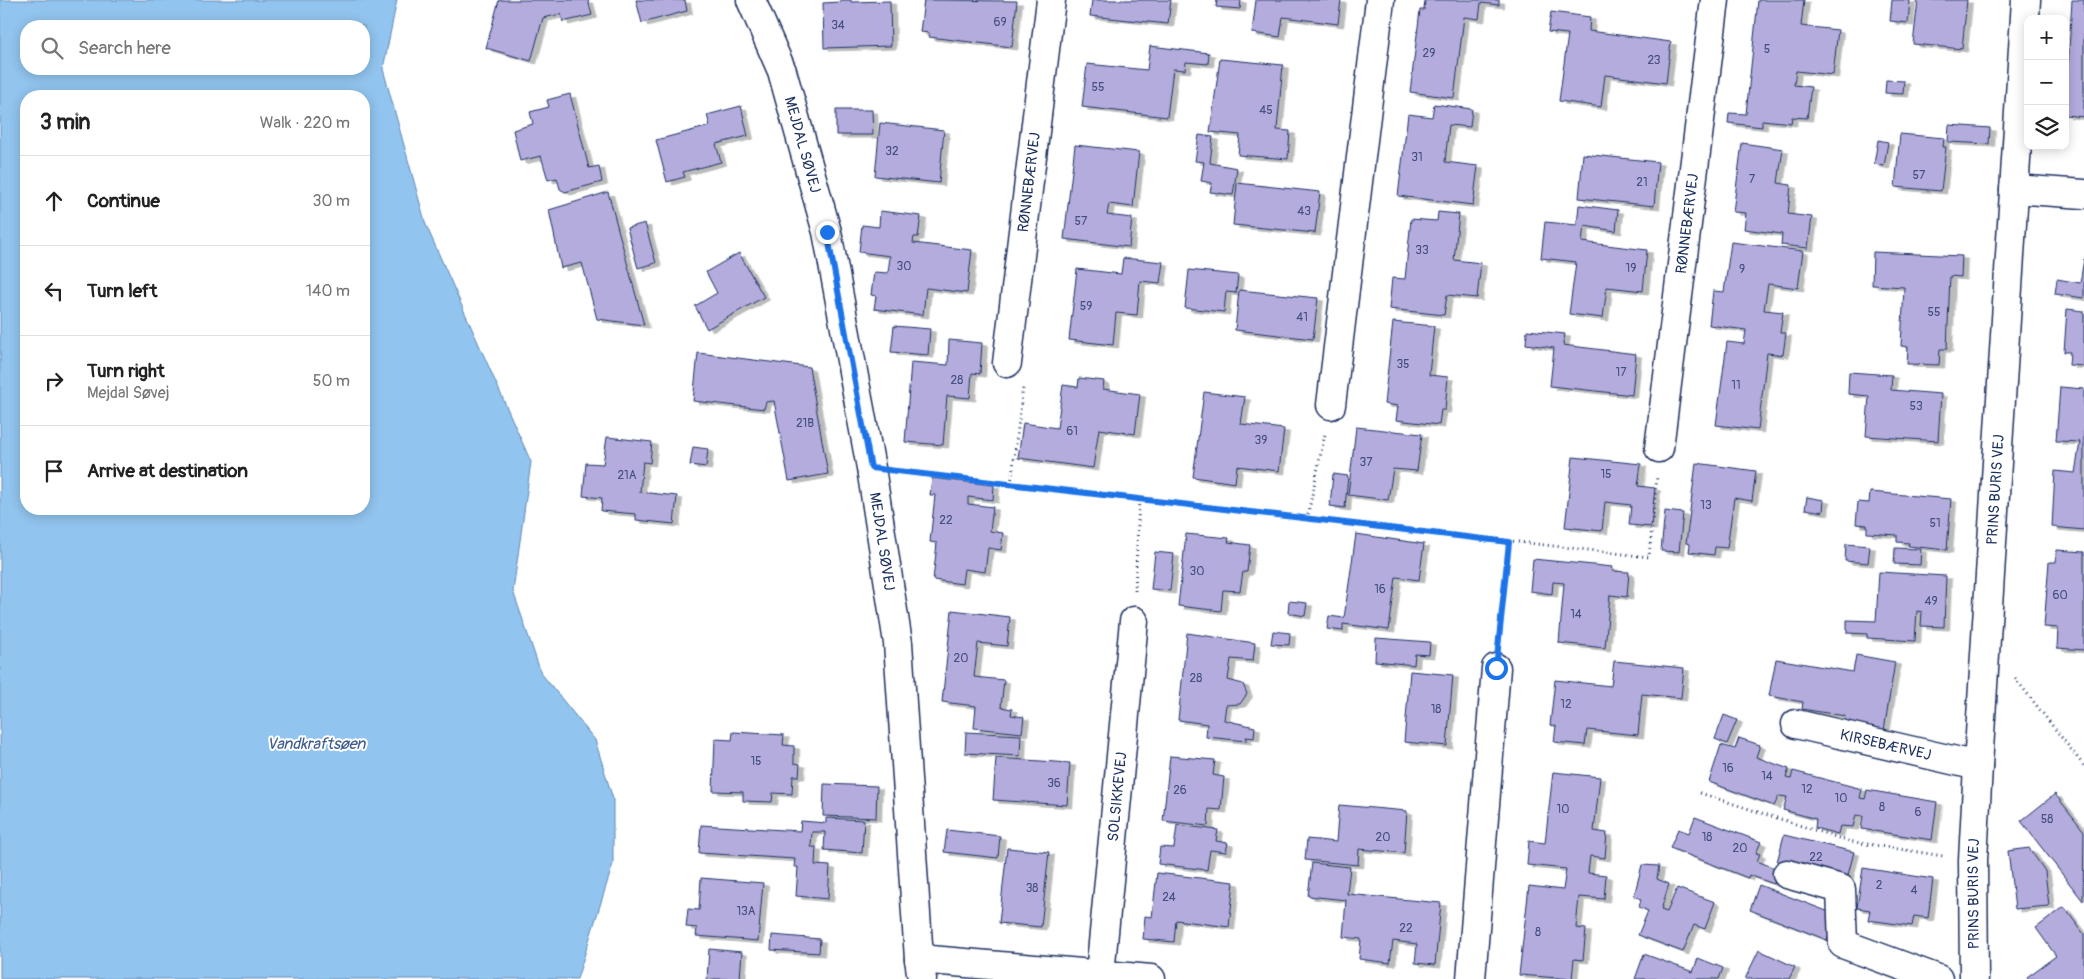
<!DOCTYPE html>
<meta charset="utf-8">
<style>
:root{--surface:#fff;--page:#f2f2f2;--text:#222;--muted:#767676;--line:#e0e0e0}
body{margin:0;font-family:Pangolin,sans-serif;background:var(--page);color:var(--text)}
.controls{position:absolute;right:15px;top:15px;display:grid;overflow:hidden;border-radius:10px;box-shadow:0 2px 12px #0003}
.controls button{width:45px;height:45px;display:grid;place-items:center;padding:0;border:0;border-bottom:1px solid var(--line);background:var(--surface);color:var(--text);font:25px sans-serif}
.stop{position:absolute;width:15px;height:15px;margin:-11px;border:4px solid #1a73e8;border-radius:50%;background:#fff}
.stop.end{background:#1a73e8;border-color:#fff;box-shadow:0 1px 5px #0008}
.list{margin:0;padding:0;list-style:none}
h2{display:flex;justify-content:space-between;align-items:center;height:65px;margin:0;padding:0 20px;font-size:21px}
h2 small{font-size:16px;font-weight:400;color:var(--muted)}
.list li{display:grid;grid-template-columns:32px 1fr auto;gap:15px;align-items:center;box-sizing:border-box;height:90px;padding:0 20px;border-top:1px solid var(--line)}
.list b{display:block;font-size:19px;white-space:nowrap}
.list p{margin:0;font-size:16px;white-space:nowrap;color:var(--muted)}
.list em{font-size:16px;font-style:normal;color:var(--muted)}
.icon{flex:none;width:28px;height:28px;fill:none;stroke:currentColor;stroke-width:2;stroke-linecap:round;stroke-linejoin:round}
.map{position:relative;flex:none;width:2084px;height:979px;overflow:hidden}
.search{position:absolute;background:var(--surface);box-shadow:0 2px 12px #0003;left:20px;top:20px;width:350px;height:55px;display:flex;align-items:center;gap:12px;box-sizing:border-box;padding:0 18px;border-radius:20px;color:var(--muted);font-size:19px}
.panel{position:absolute;background:var(--surface);box-shadow:0 2px 12px #0003;left:20px;top:90px;width:350px;height:425px;border-radius:20px}
.map>svg:first-child{display:block}
.water{fill:#91c4ee;stroke:#6288b4;fill-rule:evenodd}
.building{fill:#b4acdd;stroke:#1b2f5e;filter:url(#shadow)}
.lines{fill:none;stroke-linecap:round;stroke-linejoin:round}
.minor-casing{stroke:#1b2f5e;stroke-width:31}
.tertiary-casing{stroke:#1b2f5e;stroke-width:31}
.path{stroke:#1b2f5e;stroke-width:3;stroke-dasharray:1 4;stroke-linecap:butt}
.minor{stroke:#fff;stroke-width:28}
.tertiary{stroke:#fff;stroke-width:28}
.route{stroke:#1a73e8;stroke-width:6}
.labels{text-anchor:middle;dominant-baseline:central;stroke-width:4;stroke-linejoin:round;paint-order:stroke}
.number-label{font-size:12px;fill:#414e7e}
.street-label{font-size:15px;fill:#1b2f5e;stroke:#fff}
.water-label{font-size:16px;font-style:italic;fill:#3e5c89;stroke:#fff}
</style>
<div class="map">
<svg width="2084" height="979" viewBox="0 0 2084 979">
<defs>
<filter id="shadow"><feDropShadow dx="5.5" dy="3" stdDeviation="0" flood-color="#0004"/></filter>
</defs>
<rect width="100%" height="100%" fill="#fff"/>
<filter id="ink" filterUnits="userSpaceOnUse"><feTurbulence type="fractalNoise" baseFrequency=".02" numOctaves="2"/><feDisplacementMap in="SourceGraphic" scale="10" xChannelSelector="R" yChannelSelector="G"/><feConvolveMatrix kernelMatrix="1 2 1 2 8 2 1 2 1" color-interpolation-filters="sRGB"/></filter>
<g filter="url(#ink)">
<path class="water" d="M0,0H397L383,69L426,225L531,462L513,591L541,673L595,740L613,799V864L577,979H0ZM26,26H364V69H26ZM26,96H364V509H26Z"/>
<path class="building" d="M499,0H588L592,15L563,22L561,14L543,18L531,61L486,48Z
M636,0H685L687,11L642,23Z
M840,0H851V2L890,1L891,46L824,48L823,3L840,2Z
M924,0L1017,1L1012,47L929,37V33L920,32Z
M1092,0H1171L1168,24L1090,16Z
M1217,0H1241L1240,9L1216,7Z
M1256,0H1341L1338,24L1283,17L1280,37L1252,33Z
M1425,0H1499V5L1481,3L1479,19L1464,17L1454,98L1410,92L1420,10H1424Z
M1758,0H1804L1801,26L1838,30L1833,75L1796,71L1794,85L1811,87L1807,118L1792,117L1791,123L1762,120V127L1728,123L1729,113L1746,114Z
M1892,0H1910L1908,23L1890,21Z
M1918,0H1967L1962,49L1913,44Z
M2072,0H2084V117L2065,115Z
M1551,12L1590,17L1589,31L1671,42L1666,83L1605,75L1601,107L1559,101L1568,34L1548,32Z
M1150,46L1209,53L1208,64L1186,62L1185,70L1173,69L1167,117L1082,107L1087,64L1147,70Z
M1220,59L1283,65L1277,130L1290,131L1288,159L1238,155L1240,135L1210,132Z
M1886,80L1904,81L1903,94L1885,93Z
M570,94L589,168L599,166L602,182L565,192L560,189L557,178L548,180L541,156L520,161L513,130L533,124L530,112L549,107L547,100Z
M1434,104L1472,109L1470,127L1449,125L1445,162L1478,166L1473,205L1398,196L1408,114L1432,117Z
M741,106L748,136L716,144L721,162L683,172L685,177L667,182L656,140L710,126L707,115Z
M836,110H872L873,135H836Z
M880,123L944,130L939,183L875,176Z
M1949,125L1990,128L1989,144L1948,142Z
M1900,134L1944,138L1943,147H1946L1941,191L1895,187Z
M1199,135L1213,137L1210,163L1237,168L1233,195L1210,192L1212,183L1201,181L1204,162L1195,161Z
M1878,140L1888,142L1884,166L1874,164Z
M1742,143L1783,149L1778,183L1791,185L1788,214L1812,217L1808,248L1781,245L1782,234L1744,229L1746,213L1733,212Z
M1075,145L1139,152L1133,207L1109,204L1107,215L1132,218L1129,247L1064,239Z
M1583,154L1658,162L1654,206L1579,198Z
M1237,183L1320,192L1315,233L1233,225Z
M608,192L644,325L597,319L582,263L561,268L549,210Z
M1579,205L1618,210L1616,231L1584,226L1582,242L1647,250L1643,291L1607,287L1603,318L1569,314L1576,262L1541,258L1545,222L1577,225Z
M880,211L921,216L918,237H914L913,243L972,250L967,293L926,288L923,315L874,309L876,296L871,295L874,272L888,273L890,256L859,252L862,225L879,227Z
M1438,212L1459,214L1454,260L1481,263L1477,298L1447,295L1444,315L1389,309L1392,278L1405,279L1411,219L1437,221Z
M645,223L656,263L638,268L627,228Z
M1731,242L1803,251L1798,288L1768,284L1764,310L1783,312L1780,333H1786L1783,355L1767,353L1758,430L1716,425L1727,342L1744,344L1746,330L1709,325L1713,291L1724,292Z
M1873,252L1962,256L1961,277L1950,276L1947,349H1940L1939,365L1907,364L1908,347L1901,346L1904,287L1872,285Z
M739,253L764,297L707,329L695,306L717,293L706,272Z
M1123,258L1163,262L1160,283L1140,281L1137,315L1116,313L1113,345L1069,340L1077,269L1121,274Z
M2084,259V298L2055,294L2057,279L2080,283Z
M1189,270L1238,275L1236,293L1226,292L1224,312L1185,308Z
M1239,290L1318,298L1313,339L1235,330Z
M2067,309L2084,311V366L2069,365L2070,352H2064Z
M1393,322L1434,326L1429,375L1448,377L1445,410H1441L1439,425L1396,420L1398,406L1384,404Z
M894,326L930,329L928,355L891,352Z
M1527,330L1565,334L1563,345L1636,354L1632,395L1550,386L1554,348L1526,344Z
M949,340L982,343L980,374L972,373L970,398L947,396L943,445L905,442L911,362L948,365Z
M698,353L809,367L828,474L789,481L774,401L766,402L764,409L693,401Z
M1849,372L1892,375L1891,390L1941,394L1938,441L1866,436L1869,396L1848,394Z
M1079,378L1104,381L1103,389L1140,394L1135,434L1099,429L1093,468L1018,458L1023,423L1057,428L1063,385L1078,387Z
M2060,387L2084,389V530L2052,527L2055,471L2075,473L2080,442L2056,441Z
M1204,392L1245,397L1241,424L1284,429L1279,471L1237,466L1235,483L1193,477Z
M1356,427L1422,434L1417,471L1393,469L1388,500L1348,495Z
M607,437L652,442L650,463L643,462L640,492L677,496L674,524L636,520V514L601,511L602,498L583,496L586,463L603,464Z
M693,447L708,449L706,467L690,465Z
M1573,457L1641,464L1638,486L1655,488L1651,527L1629,525L1631,505L1605,502L1602,531L1565,527Z
M1696,463L1756,471L1752,501L1734,498L1727,548L1715,547L1714,555L1689,552L1690,544L1686,543Z
M1333,474L1348,476L1345,508L1330,506Z
M932,478L994,485L993,500L968,497V504L993,507L990,531L1003,533L1001,550L988,548L985,572L964,569L962,584L933,580L937,543L930,542L935,495H930Z
M1870,492L1951,499L1947,550L1908,546L1909,543L1897,542V535L1867,533V525L1856,524L1858,502L1869,503Z
M1807,497L1824,500L1823,512L1805,509Z
M1665,511L1683,513L1679,552L1661,551Z
M1186,534L1229,538L1228,542L1250,545L1247,572H1243L1240,591L1223,590L1221,611L1178,606Z
M1356,534L1424,544L1419,580L1396,577L1389,630L1343,624V631L1327,629L1329,616L1344,618Z
M1846,544L1870,546L1868,563L1845,561Z
M1895,548L1921,549L1920,565L1894,564Z
M2057,550L2084,552V650L2057,648L2058,628L2044,627L2049,562H2056Z
M1155,552L1174,554L1170,591L1151,589Z
M1533,559L1613,567L1612,571L1629,572L1627,597L1610,595L1605,648L1559,643L1564,583L1553,582L1552,594L1530,591Z
M1879,572L1946,576L1944,627L1921,626L1922,612L1917,611L1915,641L1867,638V634L1847,633V620L1876,621Z
M1289,601L1307,603L1305,616L1288,613Z
M952,610L1010,617L1007,646L978,643L974,677L1004,680L1001,707L1012,709L1011,715L1024,717L1022,733L974,728L976,706L942,702Z
M1273,631L1290,633L1289,645L1271,644Z
M1187,633L1255,643L1253,661L1231,659L1228,680L1243,684L1247,694L1240,704L1226,705L1224,720L1255,727L1254,738L1246,737V741L1206,737L1207,724L1178,720Z
M1376,638L1430,642L1429,655L1415,654L1414,665L1375,661Z
M1856,655L1895,662L1883,737L1843,730L1845,716L1802,709L1803,702L1769,696L1776,659L1853,672Z
M1614,661L1684,668L1681,698L1642,694L1638,735L1587,730L1585,745L1554,742L1556,726L1550,725L1555,680L1611,686Z
M1410,671L1453,675L1447,746L1404,742Z
M1724,715L1737,720L1727,744L1715,739Z
M733,732L784,735L783,745L794,746V763L800,764L799,776H793L792,794L773,793L772,802L743,801V792L713,791L715,739L732,740Z
M966,732L1021,735L1020,756L965,753Z
M1739,738L1760,745L1756,757L1789,769L1786,778L1791,779L1793,771L1862,789L1860,798L1865,799L1867,790L1937,802L1932,840L1861,829L1863,816L1856,815L1853,827L1840,826L1838,834L1815,828L1816,819L1783,810L1787,797L1779,796L1774,806L1709,782L1721,745L1735,749Z
M1170,756L1215,760L1213,775L1224,777L1221,810L1209,809L1208,826L1163,821Z
M996,758L1070,763L1067,805L993,800Z
M1553,772L1600,777L1594,831L1607,833L1605,858L1590,856L1588,873L1606,875L1604,899L1579,897L1576,928L1586,929L1583,960L1574,959L1572,979L1519,975L1529,886L1563,890L1566,869L1527,865L1529,841L1545,843Z
M824,784L877,786L876,818L823,816Z
M2055,794L2084,831L2083,901L2021,821Z
M1339,805L1407,811L1404,853L1359,849L1358,865L1305,860L1307,839L1336,842Z
M1695,817L1761,842L1756,853L1760,854L1757,861L1780,870L1774,884L1749,875L1748,878L1670,848L1678,829L1689,833Z
M826,818L864,820L862,853L824,850L825,832H812L811,847H816L815,865L830,866L828,899L796,896L798,867H794L795,859L699,853L701,825L800,831L801,821L826,823Z
M1177,825L1218,830L1216,841L1228,843L1226,852L1210,850L1207,870L1158,864L1160,847L1174,848Z
M947,830L1000,836L998,858L944,852Z
M1784,835L1854,852L1847,879L1777,862Z
M1007,848L1049,852L1041,927L999,923Z
M2029,848L2045,871L2049,906L2015,909L2008,851Z
M1312,863L1350,867L1347,894L1441,903L1435,965L1415,963L1417,944L1393,941L1390,963L1359,959L1361,939L1343,937L1346,900L1308,896Z
M1642,865L1659,866L1657,879L1669,884L1661,910L1667,912L1677,888L1715,902L1705,929L1694,925L1683,952L1638,935L1648,911L1639,907L1641,899L1634,896Z
M1863,868L1933,879L1928,918L1914,916L1912,926L1868,920L1870,910L1857,908Z
M1157,873L1234,882L1229,927L1176,920L1174,942L1143,939L1145,916L1152,917Z
M701,878L763,883L758,941L696,936L697,928L686,927L688,909L699,910Z
M1759,885L1837,915L1827,940L1750,910Z
M2064,907L2084,934V979H2028L2027,977L2056,956L2036,928Z
M772,935L820,939L819,953L771,950Z
M709,949L742,952L740,979H707Z
M1759,950L1795,967L1789,979H1745Z
M1644,954L1693,972L1698,958L1723,968L1719,979H1635Z"/>
<g class="lines">
<defs>
<g id="minor">
<path id="s1" d="M751,0L782,71L827,232L871,468L898,643L919,959L922,979"/>
<path d="M2014,189L2084,194"/>
<path id="s2" d="M1007,363L1051,0"/>
<path d="M1331,405L1380,0"/>
<path id="s3" d="M1659,448L1715,0"/>
<path id="s4" d="M1796,724L1978,766"/>
<path d="M1787,874L1841,889L1843,944L1938,979"/>
<path d="M919,959L1151,979"/>
<path id="s5" d="M1100,974L1134,621"/>
<path d="M1471,979L1496,668"/>
</g>
<g id="tertiary">
<path id="s6" d="M1974,979L1973,860L1978,766L2026,0"/>
</g>
</defs>
<use href="#minor" class="minor-casing"/>
<use href="#tertiary" class="tertiary-casing"/>
<path class="path" d="M902,471L1649,557L1657,476
M1011,484L1023,387
M1307,519L1325,434
M1135,591L1139,499
M1499,638L1509,542
M2015,678L2084,766
M1700,793L1848,841L1943,856"/>
<use href="#minor" class="minor"/>
<use href="#tertiary" class="tertiary"/>
</g>
</g>
<g class="lines" filter="url(#ink)">
<path class="route" d="M827,232L871,468L1509,542L1496,668"/>
</g>
<g class="labels">
<g class="number-label">
<text x="1000" y="22">69</text>
<text x="838" y="25">34</text>
<text x="1767" y="49">5</text>
<text x="1429" y="53">29</text>
<text x="1654" y="60">23</text>
<text x="1098" y="87">55</text>
<text x="1266" y="110">45</text>
<text x="892" y="151">32</text>
<text x="1417" y="157">31</text>
<text x="1919" y="175">57</text>
<text x="1752" y="179">7</text>
<text x="1642" y="182">21</text>
<text x="1304" y="211">43</text>
<text x="1081" y="221">57</text>
<text x="1422" y="250">33</text>
<text x="904" y="266">30</text>
<text x="1631" y="268">19</text>
<text x="1742" y="269">9</text>
<text x="1086" y="306">59</text>
<text x="1934" y="312">55</text>
<text x="1302" y="317">41</text>
<text x="1403" y="364">35</text>
<text x="1621" y="372">17</text>
<text x="957" y="380">28</text>
<text x="1736" y="385">11</text>
<text x="1916" y="406">53</text>
<text x="805" y="423">21B</text>
<text x="1072" y="431">61</text>
<text x="1261" y="440">39</text>
<text x="1366" y="462">37</text>
<text x="1606" y="474">15</text>
<text x="627" y="475">21A</text>
<text x="1706" y="505">13</text>
<text x="946" y="520">22</text>
<text x="1935" y="523">51</text>
<text x="1197" y="571">30</text>
<text x="1380" y="589">16</text>
<text x="2060" y="595">60</text>
<text x="1931" y="601">49</text>
<text x="1576" y="614">14</text>
<text x="961" y="658">20</text>
<text x="1196" y="678">28</text>
<text x="1566" y="704">12</text>
<text x="1436" y="709">18</text>
<text x="756" y="761">15</text>
<text x="1728" y="768">16</text>
<text x="1767" y="776">14</text>
<text x="1054" y="783">36</text>
<text x="1807" y="789">12</text>
<text x="1180" y="790">26</text>
<text x="1841" y="798">10</text>
<text x="1882" y="807">8</text>
<text x="1563" y="809">10</text>
<text x="1918" y="812">6</text>
<text x="2047" y="819">58</text>
<text x="1383" y="837">20</text>
<text x="1707" y="837">18</text>
<text x="1740" y="848">20</text>
<text x="1816" y="857">22</text>
<text x="1879" y="885">2</text>
<text x="1032" y="888">38</text>
<text x="1914" y="890">4</text>
<text x="1169" y="897">24</text>
<text x="746" y="911">13A</text>
<text x="1406" y="928">22</text>
<text x="1538" y="932">8</text>
</g>
<g class="street-label">
<text stroke="none"><textPath href="#s1" startOffset="154">MEJDAL SØVEJ</textPath></text>
<text stroke="none"><textPath href="#s2" startOffset="182">RØNNEBÆRVEJ</textPath></text>
<text stroke="none"><textPath href="#s3" startOffset="226">RØNNEBÆRVEJ</textPath></text>
<text stroke="none"><textPath href="#s6" startOffset="490">PRINS BURIS VEJ</textPath></text>
<text stroke="none"><textPath href="#s1" startOffset="559">MEJDAL SØVEJ</textPath></text>
<text stroke="none"><textPath href="#s4" startOffset="92">KIRSEBÆRVEJ</textPath></text>
<text stroke="none"><textPath href="#s5" startOffset="178">SOLSIKKEVEJ</textPath></text>
<text stroke="none"><textPath href="#s6" startOffset="85">PRINS BURIS VEJ</textPath></text>
</g>
<g class="water-label">
<text x="316" y="744">Vandkraftsøen</text>
</g>
</g>
</svg>
<div class="controls">
<button>+</button>
<button>−</button>
<button><svg class="icon" aria-label="layers" viewBox="0 0 24 24"><path d="M12 4l9 5-9 5-9-5zM3 14l9 5 9-5"/></svg></button>
</div>
<div class="stop" style="left:1496px;top:668px"></div>
<div class="stop end" style="left:827px;top:232px"></div>
<div class="search"><svg class="icon" aria-label="search" viewBox="0 0 24 24"><circle cx="10" cy="10" r="6"/><path d="M15 15l6 6"/></svg>Search here</div>
<section class="panel">
<h2>3 min<small>Walk · 220 m</small></h2>
<ul class="list">
<li><svg class="icon" aria-label="ahead" viewBox="0 0 24 24"><path d="M12 20V5M6 11l6-6 6 6"/></svg><div><b>Continue</b></div><em>30 m</em></li>
<li><svg class="icon" aria-label="left" viewBox="0 0 24 24"><path d="M17 20v-9H6M10 6l-5 5 5 5"/></svg><div><b>Turn left</b></div><em>140 m</em></li>
<li><svg class="icon" aria-label="right" viewBox="0 0 24 24"><path d="M7 20v-9h11M14 6l5 5-5 5"/></svg><div><b>Turn right</b><p>Mejdal Søvej</p></div><em>50 m</em></li>
<li><svg class="icon" aria-label="arrive" viewBox="0 0 24 24"><path d="M6 21V4h12l-3 4 3 4H6"/></svg><div><b>Arrive at destination</b></div></li>
</ul>
</section>
</div>
